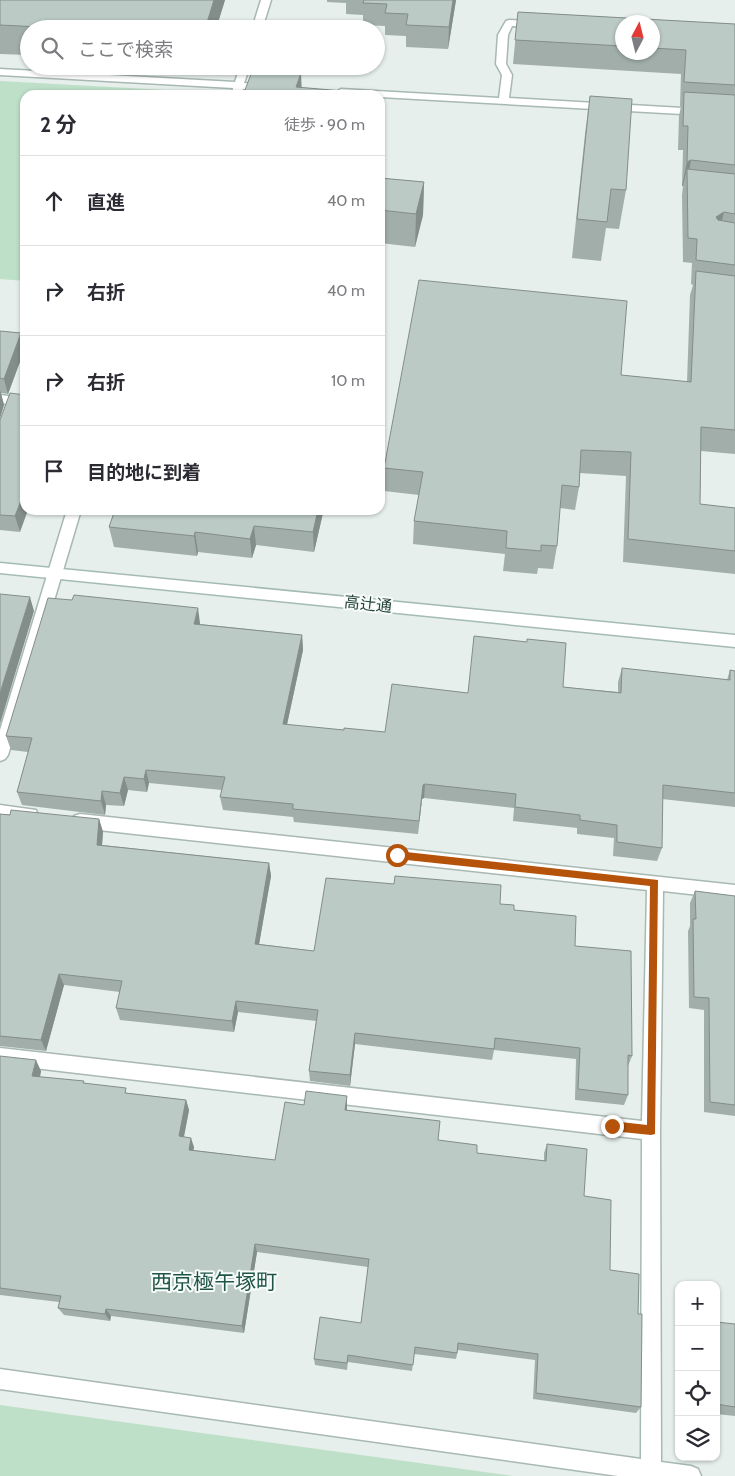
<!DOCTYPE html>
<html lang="ja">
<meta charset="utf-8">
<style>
:root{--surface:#fff;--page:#f7f7f7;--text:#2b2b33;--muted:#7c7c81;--line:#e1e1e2}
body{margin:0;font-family:Cabin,"Noto Sans JP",sans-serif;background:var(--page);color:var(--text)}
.controls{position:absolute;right:15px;bottom:15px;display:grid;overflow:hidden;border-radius:10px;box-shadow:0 1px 4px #0004}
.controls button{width:45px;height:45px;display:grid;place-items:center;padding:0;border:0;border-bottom:1px solid var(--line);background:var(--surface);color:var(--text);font:25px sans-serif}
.compass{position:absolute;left:615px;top:15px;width:45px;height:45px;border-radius:50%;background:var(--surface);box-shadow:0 1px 4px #0004;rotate:7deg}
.stop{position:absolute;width:15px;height:15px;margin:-11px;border:4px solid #b45309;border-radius:50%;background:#fff}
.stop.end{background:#b45309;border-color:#fff;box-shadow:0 1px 5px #0008}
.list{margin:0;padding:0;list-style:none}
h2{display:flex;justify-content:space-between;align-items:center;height:65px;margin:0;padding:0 20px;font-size:21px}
h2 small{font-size:16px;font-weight:400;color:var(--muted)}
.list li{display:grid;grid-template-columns:32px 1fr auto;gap:15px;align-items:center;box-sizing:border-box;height:90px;padding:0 20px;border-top:1px solid var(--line)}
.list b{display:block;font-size:19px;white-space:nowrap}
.list em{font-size:16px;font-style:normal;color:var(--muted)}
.icon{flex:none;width:28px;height:28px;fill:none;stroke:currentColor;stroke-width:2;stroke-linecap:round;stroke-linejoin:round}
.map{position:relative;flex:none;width:735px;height:1476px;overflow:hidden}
.search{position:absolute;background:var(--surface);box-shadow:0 1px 4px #0004;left:20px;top:20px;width:365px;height:55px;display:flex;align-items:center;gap:12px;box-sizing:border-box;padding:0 18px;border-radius:28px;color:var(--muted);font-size:19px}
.panel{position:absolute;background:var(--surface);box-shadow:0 1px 4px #0004;left:20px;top:90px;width:365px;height:425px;border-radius:15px}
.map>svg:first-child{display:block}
.green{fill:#bfe0c8}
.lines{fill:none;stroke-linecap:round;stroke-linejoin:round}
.street-casing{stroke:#a8b8b2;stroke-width:3}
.secondary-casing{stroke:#a4bbb3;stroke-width:3}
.street{fill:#fff;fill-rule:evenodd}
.secondary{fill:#fff;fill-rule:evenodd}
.wall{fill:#a1aea9;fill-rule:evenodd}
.shaded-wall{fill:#838d89}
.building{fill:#bbcac4;stroke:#838d89}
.route{fill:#b45309}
.labels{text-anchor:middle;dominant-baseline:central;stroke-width:4;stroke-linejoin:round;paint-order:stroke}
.street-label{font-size:16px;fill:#24423a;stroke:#f7fbf9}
.near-neighbourhood-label{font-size:21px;fill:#1f5548;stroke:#f7fbf9}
</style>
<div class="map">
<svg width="735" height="1476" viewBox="0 0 735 1476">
<rect width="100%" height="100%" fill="#e6efeb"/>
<path class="green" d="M308,66L343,69L362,66L367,69C348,74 326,77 308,66Z
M0,81L203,92L207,95H25V281L0,279Z
M0,1405L513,1476H0Z"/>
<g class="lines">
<defs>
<path id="street" d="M261,0H271L262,29H252Z
M509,20L536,21L541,24L536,27L512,26L508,35L506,64L512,75L509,98L735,111V117L380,97V95H341L336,92L341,89L499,98L502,75L496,64L498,35L506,21Z
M240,66H250L244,83L270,85V89H243L240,95H232L233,88L0,75V69L235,82Z
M0,395L25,398V406L0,403Z
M67,510H81L8,755L5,759L0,761V730Z
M0,805L36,810L38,815L36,820L30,822L0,819Z
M80,814L735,885V899L663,891L660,1131L661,1462L691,1466L698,1469L701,1476H618L0,1389V1369L641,1459L642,1139L0,1064V1048L642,1121L647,890L80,828L74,826L72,821L74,816Z"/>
<path id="secondary" d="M0,563L735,635V647L0,573Z"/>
</defs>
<use href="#street" class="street-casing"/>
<use href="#secondary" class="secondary-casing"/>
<use href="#street" class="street"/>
<use href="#secondary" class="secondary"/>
</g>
<path class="wall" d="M0,0H225L216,29H29V55L0,54Z
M327,0H456L448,49L406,47V36L385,35V26L363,25V15L346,14V3L327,2Z
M518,12L735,24V454L701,451L700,504L735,508V574L623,562L626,476L580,473L579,487L575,510L560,508L557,546L553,569L538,568L537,574L503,571L505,554L413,544L414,521L419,495L384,491V468L621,375L687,382L690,295L693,285L691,284L692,263L683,262L682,195L683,186H682L683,150H678L679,116L681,106H680L681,74L513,64ZM622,22H652V52H622Z
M590,96L626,190L619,229L606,228L601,261L572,258L585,134Z
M380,178L424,182L423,215L415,247L380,243Z
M0,331L21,333L25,348L8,394L1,393L4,405L0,418Z
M0,420L20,532L0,530Z
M115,510H323V513L314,552L256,545L252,558L198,552L197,556L114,547L109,527Z
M200,623V624L302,635L303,650L287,725L344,730L385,732L468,693L563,687L618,692V682L622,668L727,680L730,670L735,671V807L662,799V848L657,861L613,856L614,838L577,834V828L513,821L514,808L424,798L422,799L418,834L294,822L293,817L223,810L220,797L222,790L149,783L147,792L128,790L124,806L106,805L105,815L22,805L17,792L28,752L11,750L6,736Z
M0,814L99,819L103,832L102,845L269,863L271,876L259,944L314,951L500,904L514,910L575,946L632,1056L628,1066V1095L624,1105L575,1100L576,1059L494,1050L492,1060L355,1044L350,1086L310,1081L309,1071L316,1021L238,1012L234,1032L120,1020L116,1008L120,992L64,985L46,1051L0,1046Z
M695,891L735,896V1116L704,1112V1010L689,1008L688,931L690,926V903Z
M0,1056L41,1071L40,1077L85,1083L128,1093L186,1100L189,1110L184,1137L194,1147L193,1150L275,1160L304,1105L347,1096V1110L477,1153L544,1161V1153L547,1144L584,1196L610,1270L638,1314L641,1407L636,1413L533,1399L535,1360L458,1350L456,1359L414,1354L412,1371L348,1362L347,1370L315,1365L314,1359L361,1323L368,1267L257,1252L244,1333L111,1316L110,1321L64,1315L58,1308L59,1302L0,1295Z
M716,1322L735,1324V1416L716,1414Z"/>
<path class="shaded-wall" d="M214,0H225L216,29H205Z
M453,0H456L448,49L449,27Z
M301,73L302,95L296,87Z
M691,160L687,182V169L683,186H682L687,162Z
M424,182L423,215L415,247L416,214Z
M724,212L718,236L716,217Z
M21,333L25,348L8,394L4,379Z
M0,390L4,405L0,418Z
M25,490V510H28L20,532L15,516Z
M318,510H323V513L314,552L313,532Z
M254,526L256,545L252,558L250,539Z
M195,532L198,552L197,556L194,536Z
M30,597L34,611L0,724V693Z
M198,608L200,623L196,638L194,624Z
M302,635L303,650L284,738L283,724Z
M146,770L149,783L147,792L144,779Z
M124,777L128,790L124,806L120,793Z
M425,784L424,798L422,799L418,834L423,785Z
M102,791L106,805L105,815L101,801Z
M99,819L103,832L101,858L97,845Z
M269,863L271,876L257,956L255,944Z
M59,974L64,985L46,1051L41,1040Z
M236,1001L238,1012L234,1032L232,1021Z
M355,1033V1044L350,1086V1075Z
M36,1060L41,1071L38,1086L32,1076Z
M347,1096V1106L346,1120L345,1110Z
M186,1100L189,1110L182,1146L179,1136Z
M191,1138L194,1147L192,1159L189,1150Z
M255,1244L257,1252L244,1333L242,1326Z
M106,1309L111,1316L110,1321L105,1314Z"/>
<path class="building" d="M0,0H214L205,29H79L0,25Z
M364,0H453L449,27L406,25L408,14L385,13L387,4L363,3Z
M518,12L735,24V85L684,82L686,50L652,48V22H622V46L515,40Z
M253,69L301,73L296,87L367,93V95H243Z
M684,92L735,95V165L691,160L687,162L688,126H683Z
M590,96L632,99L626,190L611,189L607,222L577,219Z
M687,169L735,174V214L724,212L716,217L718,220L735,223V265L696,260L697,239L688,238Z
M380,178L424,182L416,214L380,210Z
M696,271L735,276V430L701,427L700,504L735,508V551L628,539L631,452L581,450L579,487L562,485L557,546L541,545V551L506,548L507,531L414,521L423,472L384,468L419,280L627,301L621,375L691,382Z
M0,331L21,333L4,379L0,378Z
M10,393L25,395V490L15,516L0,515V420Z
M115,510H318L313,532L254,526L250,539L195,532L194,536L109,527Z
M0,594L30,597L0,693Z
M74,595L198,608L194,624L302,635L283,724L344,730V728L385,732L392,684L468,693L474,636L527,642V639L566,643L563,687L621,693L622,668L730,680V670L735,671V793L663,785L662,848L617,842V825L580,820V815L515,807L516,794L425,784L423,785L419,821L293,809V804L220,797L225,777L146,770L144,779L124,777L120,793L102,791L101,801L17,792L32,738L6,736L48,598L72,600Z
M11,810L99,819L97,845L269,863L255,944L314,951L326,878L394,884L395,876L501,885L500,904L514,905V910L576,916L575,946L631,951L632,1056L628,1055V1095L578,1089L580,1048L495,1038L494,1049L355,1033L350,1075L309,1071L318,1010L236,1001L232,1021L116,1008L122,981L59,974L41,1040L0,1036V814L10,815Z
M695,891L735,896V1105L710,1102L709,998L694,997L693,919H696Z
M0,1056L36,1060L32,1076L84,1081L83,1083L126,1088L125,1093L186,1100L179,1136L191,1138L189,1150L275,1160L285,1102L304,1105L306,1091L347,1096L345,1110L440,1121L438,1140L477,1145V1153L546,1161L547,1144L587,1149L584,1196L611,1200L610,1270L639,1274L638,1314H642L641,1407L536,1393L538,1354L458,1343L457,1353L415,1347L413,1365L348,1355L347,1363L314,1359L320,1317L361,1323L369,1259L255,1244L242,1326L106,1309L105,1314L58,1308L61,1296L0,1288Z
M716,1322L735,1324V1407L716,1404Z"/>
<path class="route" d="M397,851L658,880L655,1134L651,1135L612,1131L607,1126L612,1121L647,1125L650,886L397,859L393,855Z"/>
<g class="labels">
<g class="street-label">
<text transform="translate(368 604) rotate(6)">高辻通</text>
</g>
<g class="near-neighbourhood-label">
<text x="214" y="1281">西京極午塚町</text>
</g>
</g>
</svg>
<div class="controls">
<button>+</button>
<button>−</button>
<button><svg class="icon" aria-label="locate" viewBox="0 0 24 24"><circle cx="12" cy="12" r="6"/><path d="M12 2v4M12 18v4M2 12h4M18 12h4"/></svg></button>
<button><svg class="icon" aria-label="layers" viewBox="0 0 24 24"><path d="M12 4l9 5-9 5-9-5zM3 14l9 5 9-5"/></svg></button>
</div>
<svg class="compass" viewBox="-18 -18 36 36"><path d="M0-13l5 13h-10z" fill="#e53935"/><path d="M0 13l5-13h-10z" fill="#7c7c81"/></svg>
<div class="stop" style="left:397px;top:855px"></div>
<div class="stop end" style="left:612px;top:1126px"></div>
<div class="search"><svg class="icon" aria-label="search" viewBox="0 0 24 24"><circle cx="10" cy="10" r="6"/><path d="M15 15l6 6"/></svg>ここで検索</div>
<section class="panel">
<h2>2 分<small>徒歩 · 90 m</small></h2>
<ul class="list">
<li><svg class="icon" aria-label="ahead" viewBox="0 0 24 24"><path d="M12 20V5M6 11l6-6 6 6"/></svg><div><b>直進</b></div><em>40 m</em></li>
<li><svg class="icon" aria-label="right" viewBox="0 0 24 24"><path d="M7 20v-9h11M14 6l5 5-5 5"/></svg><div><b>右折</b></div><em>40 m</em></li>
<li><svg class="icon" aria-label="right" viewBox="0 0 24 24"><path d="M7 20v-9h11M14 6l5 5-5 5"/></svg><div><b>右折</b></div><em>10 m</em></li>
<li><svg class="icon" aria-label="arrive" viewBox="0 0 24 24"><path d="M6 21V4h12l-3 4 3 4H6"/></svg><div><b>目的地に到着</b></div></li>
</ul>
</section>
</div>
